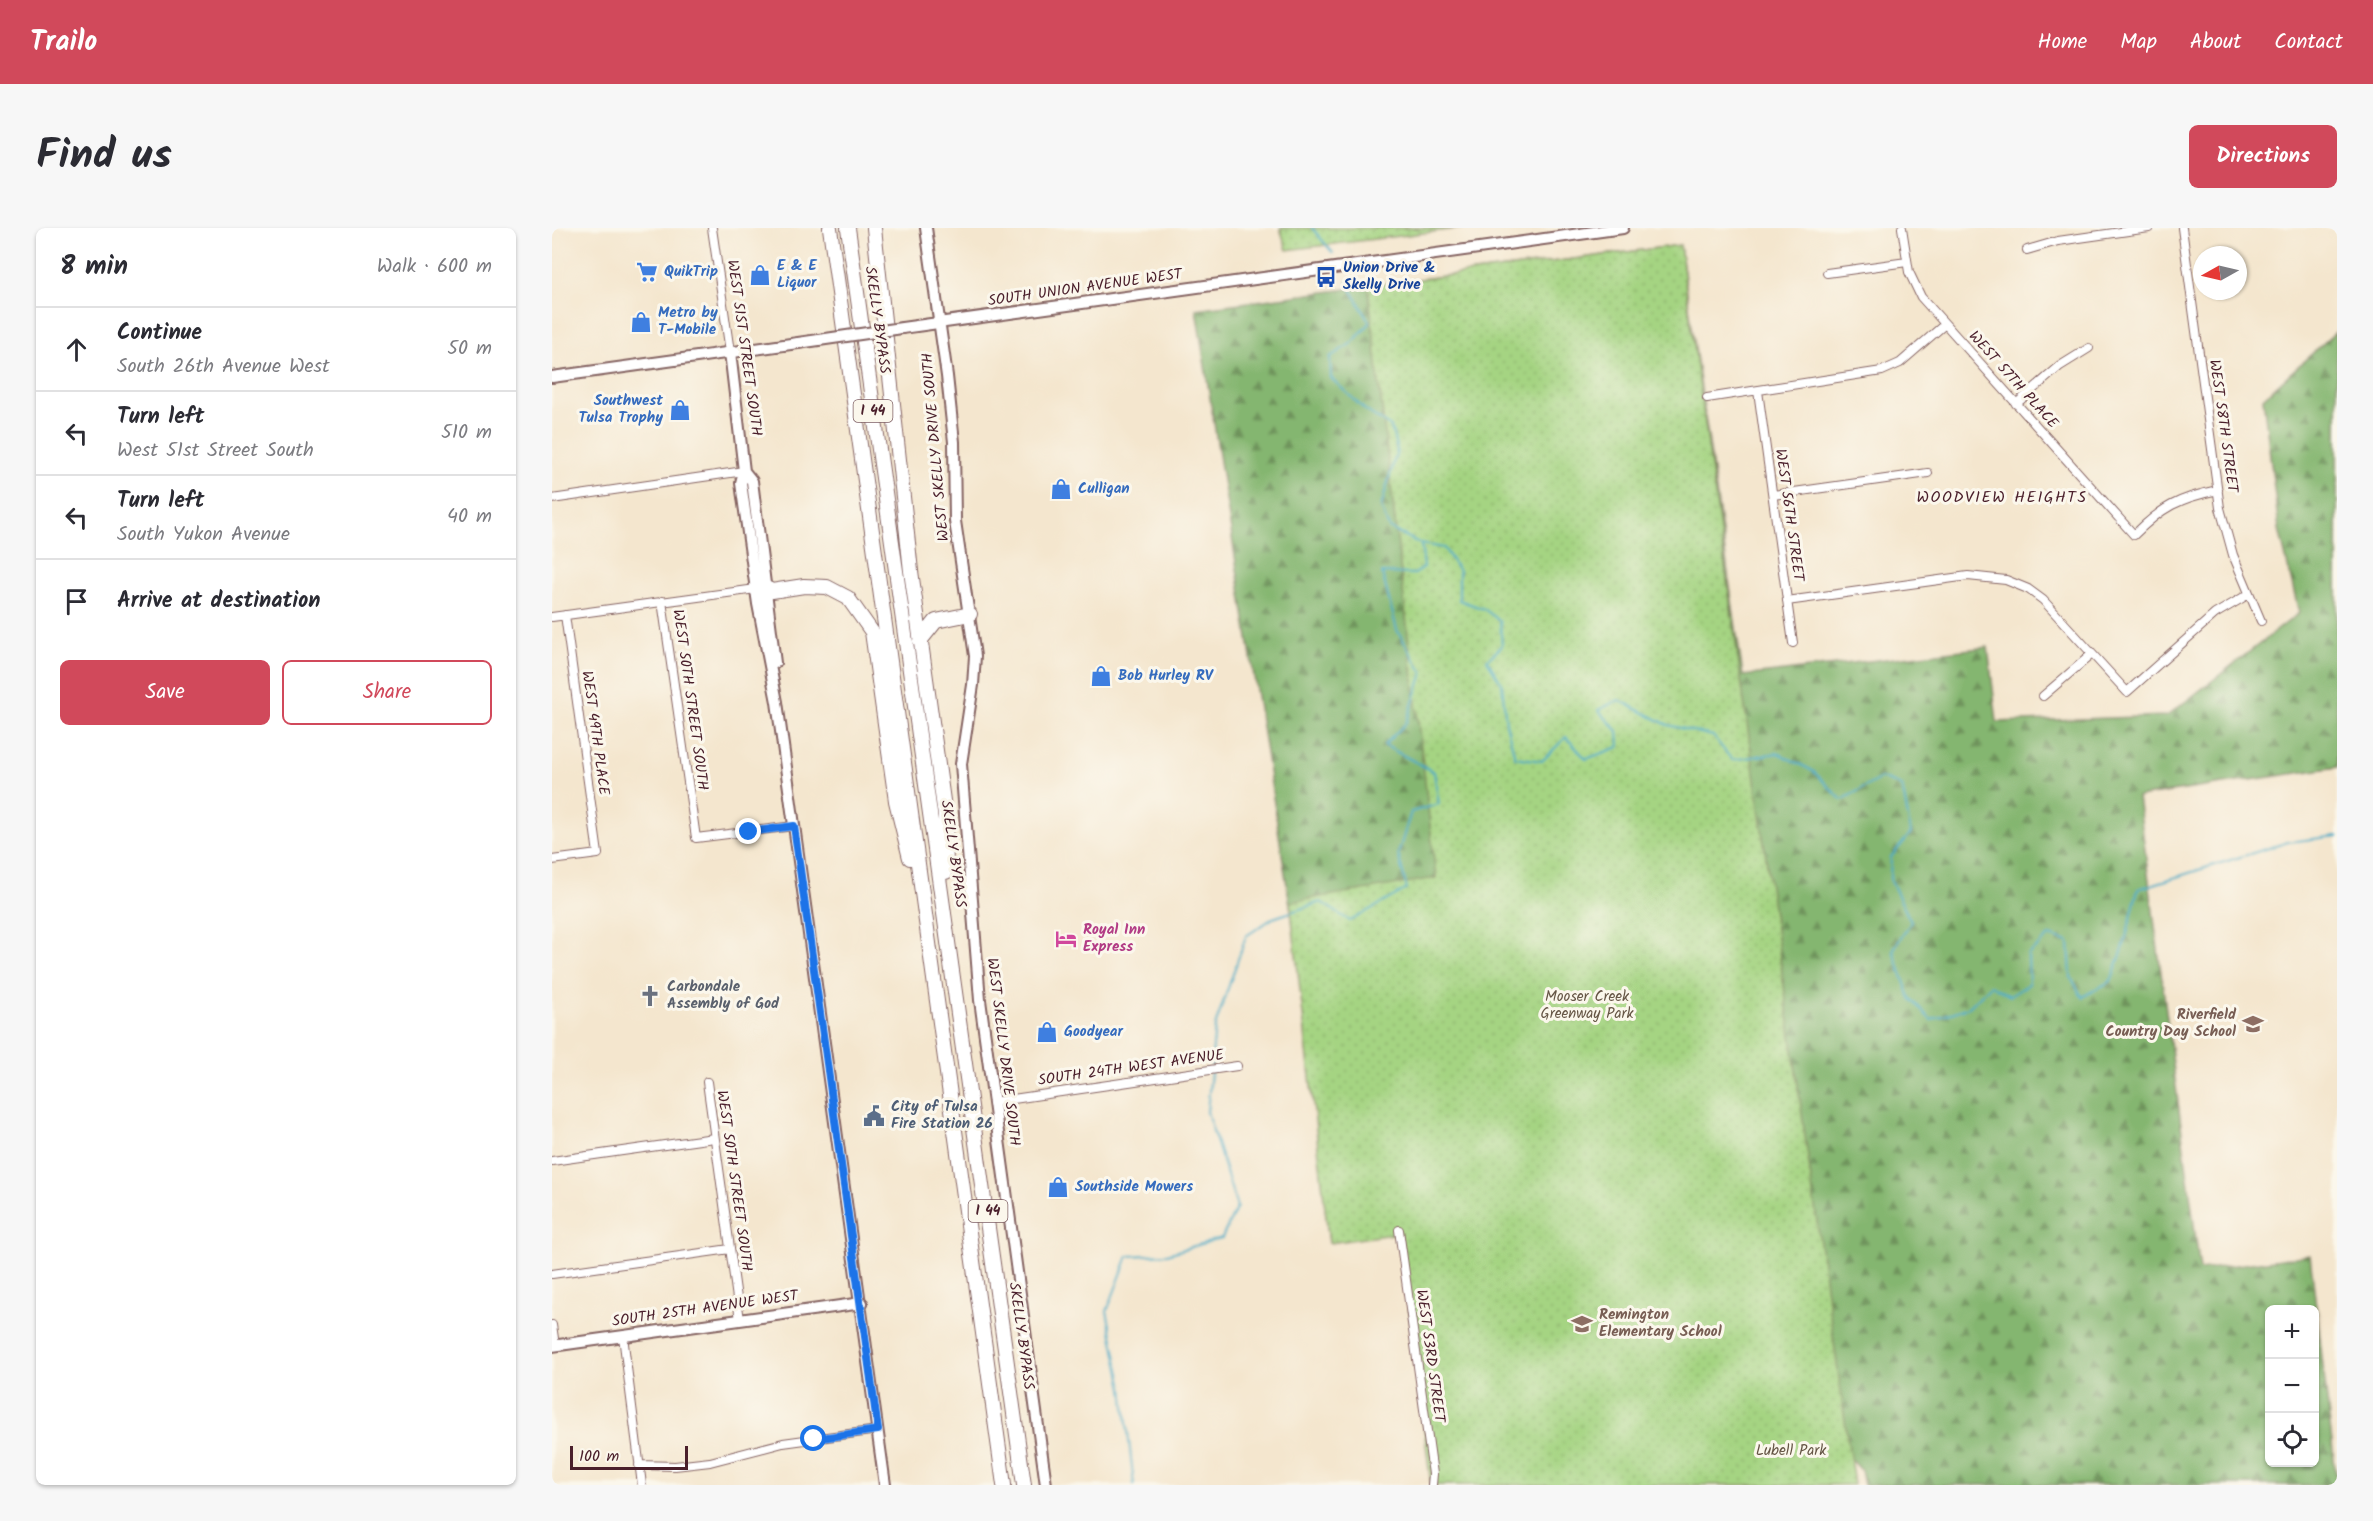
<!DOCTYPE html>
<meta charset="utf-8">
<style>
:root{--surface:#fff;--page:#f7f7f7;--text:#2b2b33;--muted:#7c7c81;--line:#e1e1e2;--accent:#d1495b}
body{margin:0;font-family:Kalam,sans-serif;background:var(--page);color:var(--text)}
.controls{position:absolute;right:18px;bottom:18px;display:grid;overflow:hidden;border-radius:9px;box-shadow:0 2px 4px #0004}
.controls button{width:54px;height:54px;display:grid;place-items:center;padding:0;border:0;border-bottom:2px solid var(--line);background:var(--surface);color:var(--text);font:30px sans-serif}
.compass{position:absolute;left:1641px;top:18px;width:54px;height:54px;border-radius:50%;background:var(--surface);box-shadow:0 2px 4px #0004;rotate:262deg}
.scale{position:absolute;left:18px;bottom:15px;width:118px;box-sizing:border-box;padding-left:6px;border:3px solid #4a1f2b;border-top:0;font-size:16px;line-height:21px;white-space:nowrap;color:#4a1f2b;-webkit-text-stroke:4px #fbf7ec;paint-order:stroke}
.stop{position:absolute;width:18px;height:18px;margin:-14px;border:4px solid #1a73e8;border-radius:50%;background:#fff}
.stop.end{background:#1a73e8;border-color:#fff;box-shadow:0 2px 6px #0008}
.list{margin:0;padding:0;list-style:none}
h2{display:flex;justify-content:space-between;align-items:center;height:78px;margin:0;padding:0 24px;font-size:26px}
h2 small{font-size:20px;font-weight:400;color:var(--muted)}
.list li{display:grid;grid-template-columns:39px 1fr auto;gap:18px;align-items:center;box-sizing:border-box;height:84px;padding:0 24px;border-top:2px solid var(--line)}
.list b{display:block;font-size:22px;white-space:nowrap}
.list p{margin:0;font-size:20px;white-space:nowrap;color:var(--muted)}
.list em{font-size:20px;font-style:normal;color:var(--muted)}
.actions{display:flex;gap:12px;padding:18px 24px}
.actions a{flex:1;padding:14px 0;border:2px solid var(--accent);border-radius:9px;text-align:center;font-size:21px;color:var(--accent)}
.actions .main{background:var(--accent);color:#fff}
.icon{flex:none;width:33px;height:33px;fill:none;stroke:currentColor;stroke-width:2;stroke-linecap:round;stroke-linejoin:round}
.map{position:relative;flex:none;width:1785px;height:1257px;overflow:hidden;border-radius:9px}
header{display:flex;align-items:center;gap:36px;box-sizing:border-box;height:84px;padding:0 30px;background:var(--accent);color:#fff}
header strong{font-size:28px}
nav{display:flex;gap:33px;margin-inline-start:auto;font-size:21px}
.intro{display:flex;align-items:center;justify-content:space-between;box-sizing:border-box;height:144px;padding:0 36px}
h1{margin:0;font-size:42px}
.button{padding:15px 27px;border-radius:9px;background:var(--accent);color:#fff;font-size:21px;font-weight:700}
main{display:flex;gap:36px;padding:0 36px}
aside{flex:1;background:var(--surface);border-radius:9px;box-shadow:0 2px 4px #0004}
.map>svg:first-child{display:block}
.forest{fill:url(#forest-firs);stroke:#676a4e;stroke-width:1.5;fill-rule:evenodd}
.park{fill:url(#park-dots);stroke:#787a56;stroke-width:1.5}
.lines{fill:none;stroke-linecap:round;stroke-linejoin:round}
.stream{stroke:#47aac6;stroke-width:2}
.street-casing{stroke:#866564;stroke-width:10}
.secondary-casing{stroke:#866564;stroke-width:14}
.highway-casing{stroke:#866564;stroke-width:16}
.street{stroke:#fff;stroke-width:8}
.secondary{stroke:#fff;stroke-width:10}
.highway{stroke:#fff;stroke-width:14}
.secondary-bridge-casing{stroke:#866564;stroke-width:14;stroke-linecap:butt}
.secondary-bridge{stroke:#fff;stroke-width:10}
.route{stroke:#1a73e8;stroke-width:8}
.labels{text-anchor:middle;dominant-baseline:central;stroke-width:6;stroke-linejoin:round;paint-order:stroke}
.shield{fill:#fbf7ec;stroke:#7f6065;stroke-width:1.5}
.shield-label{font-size:14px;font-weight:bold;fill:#4a1f2b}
.shop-label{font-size:15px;font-weight:bold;fill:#366cbe;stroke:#fbf7ec;text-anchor:start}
.transit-label{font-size:15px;font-weight:bold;fill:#164399;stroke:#fbf7ec;text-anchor:start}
.street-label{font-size:15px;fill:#4a1f2b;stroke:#fbf7ec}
.hotel-label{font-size:15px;font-weight:bold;fill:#b23c85;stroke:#fbf7ec;text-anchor:start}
.worship-label{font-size:15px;font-weight:bold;fill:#5b616d;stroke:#fbf7ec;text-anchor:start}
.park-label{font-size:15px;fill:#655545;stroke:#fbf7ec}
.education-label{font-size:15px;font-weight:bold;fill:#785e54;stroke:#fbf7ec;text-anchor:end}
.service-label{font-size:15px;font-weight:bold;fill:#4e5e75;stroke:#fbf7ec;text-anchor:start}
.neighbourhood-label{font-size:16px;letter-spacing:1.5px;fill:#4a1f2b;stroke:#fbf7ec}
</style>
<header>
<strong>Trailo</strong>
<nav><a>Home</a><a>Map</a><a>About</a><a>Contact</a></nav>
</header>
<div class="intro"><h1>Find us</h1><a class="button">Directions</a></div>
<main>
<aside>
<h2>8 min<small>Walk · 600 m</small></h2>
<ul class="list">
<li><svg class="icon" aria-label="ahead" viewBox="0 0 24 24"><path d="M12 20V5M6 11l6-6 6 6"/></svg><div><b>Continue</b><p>South 26th Avenue West</p></div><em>50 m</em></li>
<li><svg class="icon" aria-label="left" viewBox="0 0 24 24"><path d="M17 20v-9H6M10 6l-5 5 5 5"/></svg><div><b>Turn left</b><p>West 51st Street South</p></div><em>510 m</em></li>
<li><svg class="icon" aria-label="left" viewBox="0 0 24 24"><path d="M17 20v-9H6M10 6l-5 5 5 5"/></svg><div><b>Turn left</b><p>South Yukon Avenue</p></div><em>40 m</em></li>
<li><svg class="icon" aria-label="arrive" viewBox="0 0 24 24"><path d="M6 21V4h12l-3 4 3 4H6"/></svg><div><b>Arrive at destination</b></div></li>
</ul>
<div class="actions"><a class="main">Save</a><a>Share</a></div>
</aside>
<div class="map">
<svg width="1785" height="1257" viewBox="0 0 1785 1257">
<defs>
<pattern id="forest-firs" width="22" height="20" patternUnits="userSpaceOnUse" patternTransform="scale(1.5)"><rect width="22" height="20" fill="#84b670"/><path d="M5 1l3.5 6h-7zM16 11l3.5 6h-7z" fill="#6e935c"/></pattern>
<pattern id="park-dots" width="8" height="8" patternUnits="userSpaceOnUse" patternTransform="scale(1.5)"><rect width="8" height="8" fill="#a5d482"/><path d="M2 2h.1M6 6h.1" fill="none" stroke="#90b670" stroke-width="1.8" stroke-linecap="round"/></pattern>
</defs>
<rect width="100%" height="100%" fill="#fbf7ec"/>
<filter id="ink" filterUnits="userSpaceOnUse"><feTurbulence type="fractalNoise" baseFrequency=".0167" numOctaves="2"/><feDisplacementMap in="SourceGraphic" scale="12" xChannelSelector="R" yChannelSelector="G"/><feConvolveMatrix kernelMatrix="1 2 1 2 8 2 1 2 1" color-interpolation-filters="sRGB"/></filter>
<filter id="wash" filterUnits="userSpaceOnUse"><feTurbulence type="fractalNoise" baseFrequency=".008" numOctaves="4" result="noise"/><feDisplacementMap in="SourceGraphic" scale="24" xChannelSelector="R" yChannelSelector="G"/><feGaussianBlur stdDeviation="1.35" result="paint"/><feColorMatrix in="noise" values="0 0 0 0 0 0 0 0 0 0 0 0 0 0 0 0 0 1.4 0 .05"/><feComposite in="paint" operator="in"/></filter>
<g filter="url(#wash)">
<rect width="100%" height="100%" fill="#f4e6ce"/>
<path class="forest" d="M1128,17L1191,448L1436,419L1445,494L1615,488L1747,385L1727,301L1711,170L1785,103V539L1586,569L1648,1042L1758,1027L1785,1257H1312L1309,1242L1257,1185L855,1003L777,1015L745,721L644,81ZM1718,1082H1762V1234H1718Z"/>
<path class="park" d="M728,0H912L735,22Z
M1128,17L1302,1257H879L848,1005L777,1015L738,674L884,650L816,58Z"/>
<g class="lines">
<path class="stream" d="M760,0L781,25
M795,54L818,95L800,115L778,129L779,150L813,182L839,199L845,222L829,279L837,300L869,316L892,320L907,343V372L932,381L948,393L950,418L935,432L950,456L954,495L963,529L990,533L1014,509L1034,531L1067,519L1066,503L1046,482L1067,472L1116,497L1161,508L1180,532L1226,525L1261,543L1290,572L1329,550L1350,558L1359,605L1339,629L1338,651L1359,694L1341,722L1358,770L1379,792L1417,779L1439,757L1458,768L1477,756L1476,727L1497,708L1517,714L1519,749L1530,769L1559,753L1571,721L1586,661L1736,614L1785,608
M659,838L663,798L694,708L721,690L769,674L798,693L855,661L846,626L859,584L887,576L882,544L832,517L854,495L871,445L845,402L830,345L863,346L872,339L869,316
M582,1257L571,1160L555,1083L576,1028L615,1026L670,1010L685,979L655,884L659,844"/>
</g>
</g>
<g filter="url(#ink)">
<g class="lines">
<defs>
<path id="street" d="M160,0L178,124
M1350,0L1357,44L1369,69L1582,307C1610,279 1627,270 1666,262
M1630,0L1668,280L1681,327L1709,393
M1475,22L1506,13L1597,0
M1275,45L1355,34
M1206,163L1241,415
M1155,170L1330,143L1348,135L1393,96
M1464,176L1508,138L1537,120
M1221,267L1376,245
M0,271L192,243
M110,373L144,610L242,598
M1235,373L1416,348L1454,352L1476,361L1491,372L1575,464L1663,386L1697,366
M0,389L204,361
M1491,468L1540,426
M0,632L46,626L13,387
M155,854L188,1092
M441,874L685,838
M0,933L162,910
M847,1002L881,1246L880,1257
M0,1046L178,1021
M0,1097L3,1117
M71,1108L90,1257
M87,1237L123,1238L158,1234L231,1215L326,1202"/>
<path id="secondary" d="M374,0L395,148L402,214L403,293L423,428L421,457L409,536L428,772L494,1257
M350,100L1071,0
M178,124L192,243L189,255L206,376L225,474L333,1257
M0,149L246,115
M192,243L200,253L223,435
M0,1118L310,1075"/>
<path id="highway" d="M278,0L452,1257
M296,0L472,1257
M322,0L359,343L393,587L394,644
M204,361L214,360L220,363L252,358L275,359L296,370L320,404L344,573L358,630
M368,413L384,393L418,386"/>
</defs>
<use href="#street" class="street-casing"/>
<use href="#secondary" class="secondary-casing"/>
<use href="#highway" class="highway-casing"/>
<use href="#street" class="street"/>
<use href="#secondary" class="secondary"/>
<use href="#highway" class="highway"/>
<defs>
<path id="secondary-bridge" d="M246,115L350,100"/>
</defs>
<use href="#secondary-bridge" class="secondary-bridge-casing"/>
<use href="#secondary-bridge" class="secondary-bridge"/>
</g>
</g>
<g class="lines" filter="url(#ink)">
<path class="route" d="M197,604L242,598L326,1202L262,1211"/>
</g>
<defs>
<symbol id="supermarket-bare" viewBox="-9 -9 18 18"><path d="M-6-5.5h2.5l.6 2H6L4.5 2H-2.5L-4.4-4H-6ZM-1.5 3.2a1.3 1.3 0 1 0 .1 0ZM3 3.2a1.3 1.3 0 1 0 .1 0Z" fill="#3f7fe0" stroke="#fbf7ec" stroke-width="2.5" paint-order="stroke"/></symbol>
<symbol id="shop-bare" viewBox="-9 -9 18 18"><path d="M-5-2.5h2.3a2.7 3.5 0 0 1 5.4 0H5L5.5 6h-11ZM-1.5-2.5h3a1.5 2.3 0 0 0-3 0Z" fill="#3f7fe0" stroke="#fbf7ec" stroke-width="2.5" paint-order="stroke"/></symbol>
<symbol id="bus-bare" viewBox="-9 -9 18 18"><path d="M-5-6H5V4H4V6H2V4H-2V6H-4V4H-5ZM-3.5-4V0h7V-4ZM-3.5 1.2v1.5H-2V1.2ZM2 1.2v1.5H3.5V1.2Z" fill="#1a4fb4" stroke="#fbf7ec" stroke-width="2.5" paint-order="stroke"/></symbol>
<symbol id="hotel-bare" viewBox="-9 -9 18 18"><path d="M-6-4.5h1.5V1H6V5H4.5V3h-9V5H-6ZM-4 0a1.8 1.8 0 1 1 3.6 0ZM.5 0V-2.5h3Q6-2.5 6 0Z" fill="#d1479c" stroke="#fbf7ec" stroke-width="2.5" paint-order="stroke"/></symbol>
<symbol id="church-bare" viewBox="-9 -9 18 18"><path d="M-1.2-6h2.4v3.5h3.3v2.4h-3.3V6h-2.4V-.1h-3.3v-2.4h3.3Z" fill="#6b7280" stroke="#fbf7ec" stroke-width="2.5" paint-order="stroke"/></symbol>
<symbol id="school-bare" viewBox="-9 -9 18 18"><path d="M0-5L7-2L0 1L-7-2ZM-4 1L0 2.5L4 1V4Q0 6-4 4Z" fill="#8d6e63" stroke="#fbf7ec" stroke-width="2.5" paint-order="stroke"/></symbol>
<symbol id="civic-bare" viewBox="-9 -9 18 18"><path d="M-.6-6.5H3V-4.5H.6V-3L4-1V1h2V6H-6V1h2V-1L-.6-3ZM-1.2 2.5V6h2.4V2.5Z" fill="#5c6f8a" stroke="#fbf7ec" stroke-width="2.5" paint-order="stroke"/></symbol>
</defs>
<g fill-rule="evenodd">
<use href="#supermarket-bare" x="80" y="29" width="30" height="30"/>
<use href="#shop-bare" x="193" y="32" width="30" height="30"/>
<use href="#bus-bare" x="759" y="34" width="30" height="30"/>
<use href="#shop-bare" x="74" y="79" width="30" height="30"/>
<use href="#shop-bare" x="113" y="167" width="30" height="30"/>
<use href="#shop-bare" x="494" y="246" width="30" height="30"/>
<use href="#shop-bare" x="534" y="433" width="30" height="30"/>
<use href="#hotel-bare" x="499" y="696" width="30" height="30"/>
<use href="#church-bare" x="83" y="753" width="30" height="30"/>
<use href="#school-bare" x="1686" y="781" width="30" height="30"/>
<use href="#shop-bare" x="480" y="789" width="30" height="30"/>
<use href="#civic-bare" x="307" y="873" width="30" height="30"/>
<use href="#shop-bare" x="491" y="944" width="30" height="30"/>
<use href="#school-bare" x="1015" y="1081" width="30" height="30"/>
</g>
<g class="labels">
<g class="shield">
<rect x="301.5" y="172" width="39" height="22" rx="4.5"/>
<rect x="416.5" y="972" width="39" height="22" rx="4.5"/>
</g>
<g class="shield-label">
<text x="321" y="183">I 44</text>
<text x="436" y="983">I 44</text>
</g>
<g class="shop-label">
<text x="225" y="38">E &amp; E<tspan x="225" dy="17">Liquor</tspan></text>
<text x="112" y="44">QuikTrip</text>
<text x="106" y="85">Metro by<tspan x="106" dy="17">T-Mobile</tspan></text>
<text x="111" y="173" text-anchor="end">Southwest<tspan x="111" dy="17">Tulsa Trophy</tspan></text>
<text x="526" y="261">Culligan</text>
<text x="566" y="448">Bob Hurley RV</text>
<text x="512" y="804">Goodyear</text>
<text x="523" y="959">Southside Mowers</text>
</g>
<g class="transit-label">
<text x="791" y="40">Union Drive &amp;<tspan x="791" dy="17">Skelly Drive</tspan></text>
</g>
<g class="street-label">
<text transform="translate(533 60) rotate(-8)">SOUTH UNION AVENUE WEST</text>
<text transform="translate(325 92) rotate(82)">SKELLY BYPASS</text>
<text transform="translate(192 120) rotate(82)">WEST 51ST STREET SOUTH</text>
<text transform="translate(1461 152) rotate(48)">WEST 57TH PLACE</text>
<text transform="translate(1671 198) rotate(82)">WEST 58TH STREET</text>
<text transform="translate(384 219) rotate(-95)">WEST SKELLY DRIVE SOUTH</text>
<text transform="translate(1237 287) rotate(82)">WEST 56TH STREET</text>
<text transform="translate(138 472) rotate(82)">WEST 50TH STREET SOUTH</text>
<text transform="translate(43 505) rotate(82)">WEST 49TH PLACE</text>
<text transform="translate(401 626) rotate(82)">SKELLY BYPASS</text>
<text transform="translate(451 824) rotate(83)">WEST SKELLY DRIVE SOUTH</text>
<text transform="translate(579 840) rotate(-8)">SOUTH 24TH WEST AVENUE</text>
<text transform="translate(182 953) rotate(82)">WEST 50TH STREET SOUTH</text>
<text transform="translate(153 1081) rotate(-8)">SOUTH 25TH AVENUE WEST</text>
<text transform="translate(469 1108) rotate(82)">SKELLY BYPASS</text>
<text transform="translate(878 1128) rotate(82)">WEST 53RD STREET</text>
</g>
<g class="hotel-label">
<text x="531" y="702">Royal Inn<tspan x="531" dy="17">Express</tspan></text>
</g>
<g class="worship-label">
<text x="115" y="759">Carbondale<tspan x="115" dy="17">Assembly of God</tspan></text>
</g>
<g class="park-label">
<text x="1035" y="769">Mooser Creek<tspan x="1035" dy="17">Greenway Park</tspan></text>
<text x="1239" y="1223">Lubell Park</text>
</g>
<g class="education-label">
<text x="1684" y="787">Riverfield<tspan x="1684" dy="17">Country Day School</tspan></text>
<text x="1047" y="1087" text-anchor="start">Remington<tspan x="1047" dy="17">Elementary School</tspan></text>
</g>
<g class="service-label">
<text x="339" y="879">City of Tulsa<tspan x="339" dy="17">Fire Station 26</tspan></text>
</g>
<g class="neighbourhood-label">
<text x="1450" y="269">WOODVIEW HEIGHTS</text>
</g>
</g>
</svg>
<div class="controls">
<button>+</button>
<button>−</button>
<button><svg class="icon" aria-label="locate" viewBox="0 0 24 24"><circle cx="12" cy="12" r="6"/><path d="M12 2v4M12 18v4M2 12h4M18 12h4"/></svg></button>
</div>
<svg class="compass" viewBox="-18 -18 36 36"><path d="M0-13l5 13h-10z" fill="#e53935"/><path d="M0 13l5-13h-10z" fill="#7c7c81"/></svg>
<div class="scale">100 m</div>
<div class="stop" style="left:262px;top:1211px"></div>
<div class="stop end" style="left:197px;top:604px"></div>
</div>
</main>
